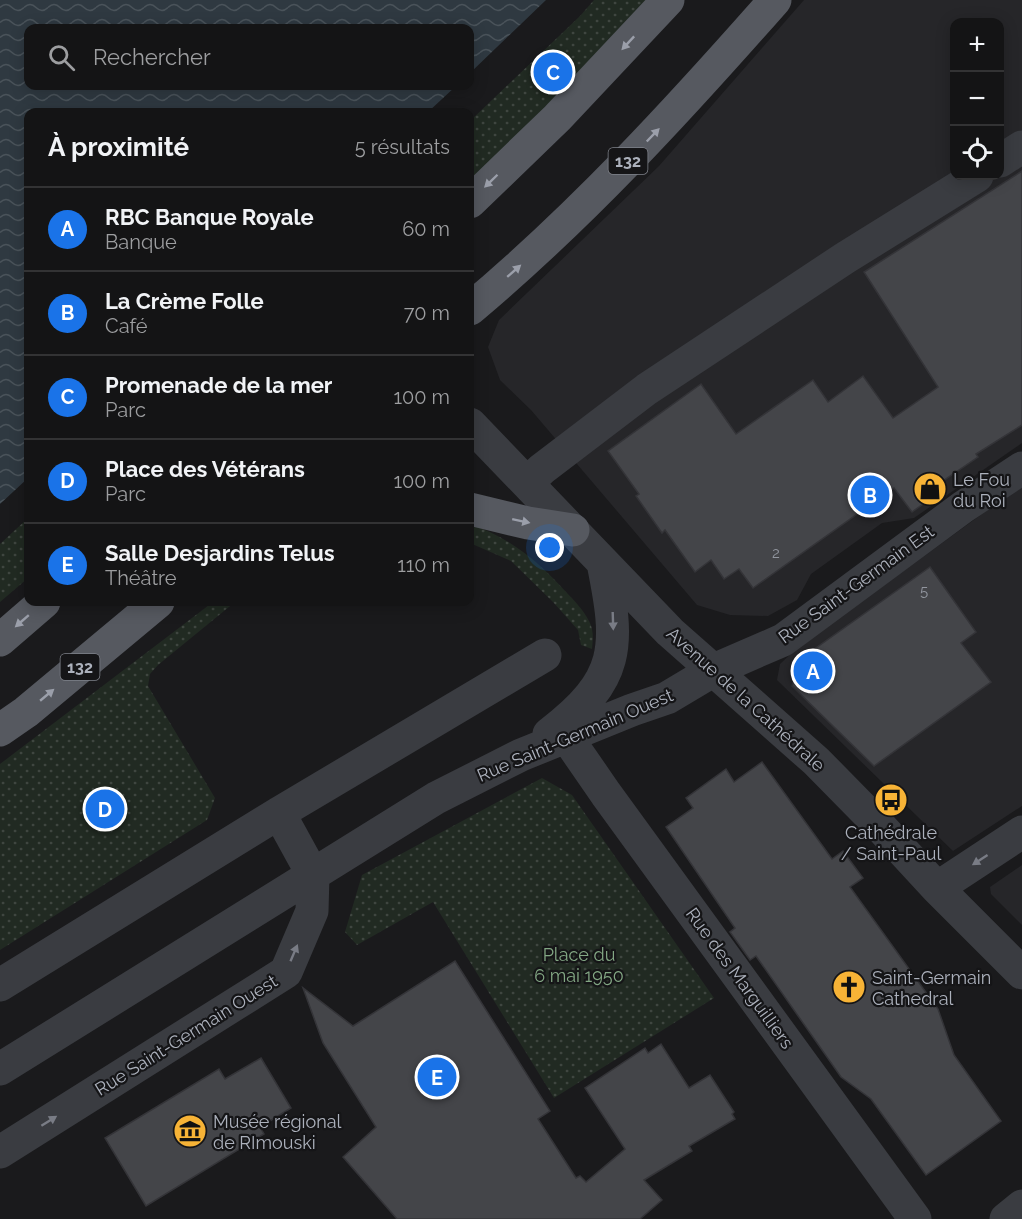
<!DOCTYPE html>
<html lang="fr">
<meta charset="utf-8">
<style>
:root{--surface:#141415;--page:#1d1d1e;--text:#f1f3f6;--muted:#9d9ea0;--line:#333334;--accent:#1a73e8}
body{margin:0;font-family:Raleway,sans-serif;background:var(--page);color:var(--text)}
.controls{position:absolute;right:18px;top:18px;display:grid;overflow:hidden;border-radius:12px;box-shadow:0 3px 15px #0003}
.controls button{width:54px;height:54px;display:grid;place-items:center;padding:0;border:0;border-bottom:2px solid var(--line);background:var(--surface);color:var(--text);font:30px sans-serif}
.you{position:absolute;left:550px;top:548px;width:21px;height:21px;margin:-15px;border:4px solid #fff;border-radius:50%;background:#1a73e8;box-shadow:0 0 0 9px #1a73e833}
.badge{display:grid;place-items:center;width:39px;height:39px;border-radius:50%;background:var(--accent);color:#fff;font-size:20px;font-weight:700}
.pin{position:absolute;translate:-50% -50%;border:3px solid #fff;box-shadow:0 2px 6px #0006}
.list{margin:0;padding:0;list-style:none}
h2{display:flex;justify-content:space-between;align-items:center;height:78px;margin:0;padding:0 24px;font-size:26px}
h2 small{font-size:20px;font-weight:400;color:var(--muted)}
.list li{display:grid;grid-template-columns:39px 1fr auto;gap:18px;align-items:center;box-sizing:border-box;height:84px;padding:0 24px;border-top:2px solid var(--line)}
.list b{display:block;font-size:22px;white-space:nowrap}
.list p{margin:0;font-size:20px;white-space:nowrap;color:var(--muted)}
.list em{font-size:20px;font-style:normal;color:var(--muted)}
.icon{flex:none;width:33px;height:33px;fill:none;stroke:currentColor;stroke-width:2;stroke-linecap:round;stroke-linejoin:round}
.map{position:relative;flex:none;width:1022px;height:1219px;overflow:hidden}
.search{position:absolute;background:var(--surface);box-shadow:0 3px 15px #0003;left:24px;top:24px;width:450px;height:66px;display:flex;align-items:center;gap:15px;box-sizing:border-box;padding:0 21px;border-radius:12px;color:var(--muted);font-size:22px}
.panel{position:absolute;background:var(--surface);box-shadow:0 3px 15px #0003;left:24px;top:108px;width:450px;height:498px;border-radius:12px}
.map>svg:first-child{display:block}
.built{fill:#262629;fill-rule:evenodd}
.green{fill:url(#green-dots)}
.water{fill:url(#water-waves)}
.building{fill:#444549;stroke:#343438;stroke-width:1.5}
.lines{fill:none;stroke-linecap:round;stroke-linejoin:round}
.minor{stroke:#3a3c41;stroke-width:33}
.major{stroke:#565960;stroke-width:33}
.oneway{fill:#9b9faa}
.oneway2{fill:#797c85}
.labels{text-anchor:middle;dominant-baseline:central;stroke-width:4.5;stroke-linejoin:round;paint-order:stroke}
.number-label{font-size:15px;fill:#92969f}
.shield{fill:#151517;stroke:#7f828a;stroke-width:1.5}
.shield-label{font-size:16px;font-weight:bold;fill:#acb1bc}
.poi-label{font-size:18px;fill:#acb1bc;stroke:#151517;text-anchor:start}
.street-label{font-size:18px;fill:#acb1bc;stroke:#151517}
.park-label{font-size:18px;fill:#83a784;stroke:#151517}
</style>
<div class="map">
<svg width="1022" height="1219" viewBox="0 0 1022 1219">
<defs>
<pattern id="green-dots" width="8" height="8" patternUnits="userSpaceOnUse" patternTransform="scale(1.5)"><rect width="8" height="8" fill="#212a22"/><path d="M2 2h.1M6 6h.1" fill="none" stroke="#3f4640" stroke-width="1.8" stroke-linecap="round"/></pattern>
<pattern id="water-waves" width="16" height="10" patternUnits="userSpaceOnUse" patternTransform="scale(1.5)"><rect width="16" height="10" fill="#2f3941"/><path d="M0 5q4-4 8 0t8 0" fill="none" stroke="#4a535a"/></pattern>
</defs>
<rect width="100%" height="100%" fill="#1a1a1c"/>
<path class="built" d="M804,0H1022V443L914,518L882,523L811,574L797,600L768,616L730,615L697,605L531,410L500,380L488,347L499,320L659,166ZM954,22H1000V176H954Z
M1022,485V806L953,851L777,680L780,664L796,649Z
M1022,865V925L991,894L990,887Z"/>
<path class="green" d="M594,0H651L607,49L470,182V121L580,16Z
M28,518V578L0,602V544Z
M470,524C509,537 539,562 566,592C575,601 584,611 589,621C594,630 593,640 592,649L581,645L578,630L553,602L511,561L470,543Z
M213,602H235L158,665L150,674L148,686L215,798L207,820L0,950V764Z
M542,778L572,795L714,998L554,1098L433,902L357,945L345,932L362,875Z"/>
<path class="water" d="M0,0H546L470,73V28H28V86H456L428,112H28V478L0,504Z"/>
<path class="building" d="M1022,171V425L976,454L978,457L940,483L944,489L912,512L894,488L753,588L739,569L724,579L711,560L695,572L665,530L662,533L636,496L639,494L608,451L701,384L736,434L813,380L828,402L863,376L893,418L938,387L864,272Z
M930,567L976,632L961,643L991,682L874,766L792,686L799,660Z
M762,762L832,859L843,851L863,878L850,887L938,1009L954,1055L1001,1121L926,1175L871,1099L841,1077L756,956L750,960L730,932L735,928L666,827L693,808L686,798L726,769L734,782Z
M455,961L550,1111L538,1119L576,1178L580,1176L586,1182L625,1149L585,1088L645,1048L648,1053L661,1044L689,1088L710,1075L734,1112L732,1114L735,1119L689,1146L692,1151L644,1180L662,1200L640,1219H397L343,1157L376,1127L323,1043L303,988L353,1026Z
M261,1058L291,1108L260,1127L264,1134L146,1206L105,1138L219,1069L225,1079Z"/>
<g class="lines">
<path class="minor" d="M1000,161L1022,147
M470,424L670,632L816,761L877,823L937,888L1022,973
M527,483L542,469L647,389L845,258L977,176
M549,734C621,679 620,647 603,563
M566,736L606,794L915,1219
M937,888L1022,832
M0,985L279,813L545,655
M0,1069L436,798L521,755L632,710L667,698L714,670L783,640L963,507L1022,468
M0,1152L286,972L312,911L313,875L279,813
M1006,1219L1022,1206"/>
<path class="major" d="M470,202L557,118L668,0
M470,309C581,216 679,109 775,0
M470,509L528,523L573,530
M0,640L44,602
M0,730L26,712L158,602"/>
</g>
<defs><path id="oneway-solid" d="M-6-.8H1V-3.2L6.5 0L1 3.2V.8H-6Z" transform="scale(1.5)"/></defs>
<g class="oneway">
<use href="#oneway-solid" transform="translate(628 43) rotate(133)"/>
<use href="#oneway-solid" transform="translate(653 135) rotate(-46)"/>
<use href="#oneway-solid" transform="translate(491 181) rotate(136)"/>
<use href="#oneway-solid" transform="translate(514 271) rotate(-41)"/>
<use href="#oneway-solid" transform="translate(521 521) rotate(12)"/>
<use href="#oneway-solid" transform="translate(22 621) rotate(139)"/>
<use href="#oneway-solid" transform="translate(47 695) rotate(-40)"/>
</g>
<g class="oneway2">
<use href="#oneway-solid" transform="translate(613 621) rotate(88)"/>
<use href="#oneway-solid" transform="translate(980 860) rotate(147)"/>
<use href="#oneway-solid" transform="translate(294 953) rotate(-67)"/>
<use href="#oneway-solid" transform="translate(49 1121) rotate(-32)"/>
</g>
<defs>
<symbol id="shop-disc" viewBox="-11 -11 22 22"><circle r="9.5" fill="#f7b336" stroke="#151517"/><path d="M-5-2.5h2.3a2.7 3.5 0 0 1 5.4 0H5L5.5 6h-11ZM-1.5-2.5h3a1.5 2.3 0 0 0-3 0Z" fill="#111"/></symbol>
<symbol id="bus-disc" viewBox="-11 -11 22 22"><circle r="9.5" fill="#f7b336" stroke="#151517"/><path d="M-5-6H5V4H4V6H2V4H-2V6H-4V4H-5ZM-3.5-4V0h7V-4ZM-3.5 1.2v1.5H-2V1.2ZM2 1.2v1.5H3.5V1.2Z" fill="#111"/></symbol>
<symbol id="church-disc" viewBox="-11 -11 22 22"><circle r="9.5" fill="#f7b336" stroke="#151517"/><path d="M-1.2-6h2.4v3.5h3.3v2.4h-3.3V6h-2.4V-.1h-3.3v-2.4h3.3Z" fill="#111"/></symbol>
<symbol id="museum-disc" viewBox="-11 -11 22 22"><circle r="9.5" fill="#f7b336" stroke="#151517"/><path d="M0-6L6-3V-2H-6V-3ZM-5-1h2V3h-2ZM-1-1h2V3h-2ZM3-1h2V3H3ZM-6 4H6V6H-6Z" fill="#111"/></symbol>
</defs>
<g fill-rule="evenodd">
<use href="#shop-disc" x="911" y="470" width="38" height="38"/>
<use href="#bus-disc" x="872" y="781" width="38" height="38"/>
<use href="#church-disc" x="830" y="968" width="38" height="38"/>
<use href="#museum-disc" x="171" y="1112" width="38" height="38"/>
</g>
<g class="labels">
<g class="number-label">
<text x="776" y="553">2</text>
<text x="924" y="591">5</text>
</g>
<g class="shield">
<rect x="608.5" y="148" width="39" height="26" rx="4.5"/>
<rect x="60.5" y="654" width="39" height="26" rx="4.5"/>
</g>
<g class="shield-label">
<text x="628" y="161">132</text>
<text x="80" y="667">132</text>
</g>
<g class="poi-label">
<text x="953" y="479">Le Fou<tspan x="953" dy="21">du Roi</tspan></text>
<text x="891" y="832" text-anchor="middle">Cathédrale<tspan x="891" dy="21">/ Saint-Paul</tspan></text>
<text x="872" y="977">Saint-Germain<tspan x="872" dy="21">Cathedral</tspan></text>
<text x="213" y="1121">Musée régional<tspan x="213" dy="21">de RImouski</tspan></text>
</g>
<g class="street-label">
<text transform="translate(856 584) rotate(-36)">Rue Saint-Germain Est</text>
<text transform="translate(746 699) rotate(42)">Avenue de la Cathédrale</text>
<text transform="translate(575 735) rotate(-23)">Rue Saint-Germain Ouest</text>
<text transform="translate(740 978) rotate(54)">Rue des Marguilliers</text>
<text transform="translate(186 1035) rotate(-32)">Rue Saint-Germain Ouest</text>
</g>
<g class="park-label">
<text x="579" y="954">Place du<tspan x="579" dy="21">6 mai 1950</tspan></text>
</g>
</g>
</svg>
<div class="controls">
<button>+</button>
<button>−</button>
<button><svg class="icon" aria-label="locate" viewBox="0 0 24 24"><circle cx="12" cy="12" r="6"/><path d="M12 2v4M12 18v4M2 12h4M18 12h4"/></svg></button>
</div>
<div class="you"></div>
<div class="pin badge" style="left:813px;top:671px">A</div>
<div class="pin badge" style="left:870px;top:495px">B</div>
<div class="pin badge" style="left:553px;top:72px">C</div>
<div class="pin badge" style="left:105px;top:809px">D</div>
<div class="pin badge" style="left:437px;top:1077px">E</div>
<div class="search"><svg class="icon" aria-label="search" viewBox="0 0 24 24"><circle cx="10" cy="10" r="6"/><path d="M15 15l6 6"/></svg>Rechercher</div>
<section class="panel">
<h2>À proximité<small>5 résultats</small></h2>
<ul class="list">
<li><span class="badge">A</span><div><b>RBC Banque Royale</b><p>Banque</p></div><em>60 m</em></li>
<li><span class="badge">B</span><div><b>La Crème Folle</b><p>Café</p></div><em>70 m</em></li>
<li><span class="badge">C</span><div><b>Promenade de la mer</b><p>Parc</p></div><em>100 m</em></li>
<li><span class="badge">D</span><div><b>Place des Vétérans</b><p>Parc</p></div><em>100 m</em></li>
<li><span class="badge">E</span><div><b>Salle Desjardins Telus</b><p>Théâtre</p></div><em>110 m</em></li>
</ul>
</section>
</div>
